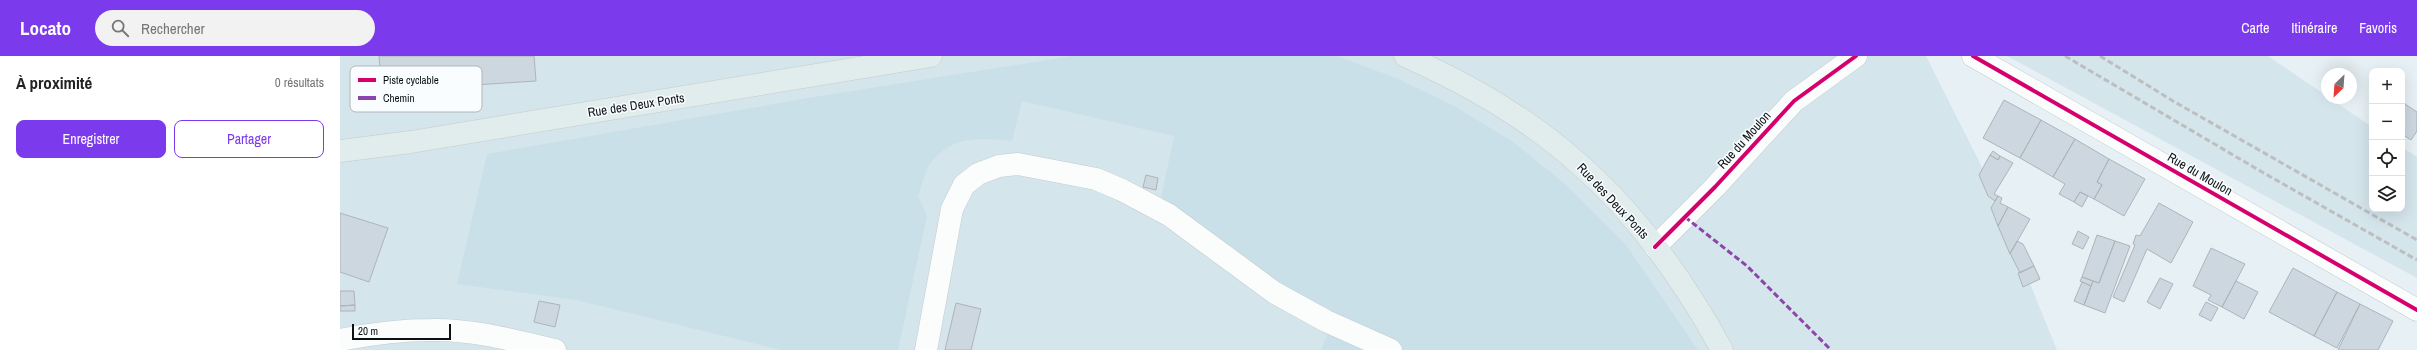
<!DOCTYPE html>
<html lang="fr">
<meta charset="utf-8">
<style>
:root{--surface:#fff;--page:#f2f2f2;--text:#222;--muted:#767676;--line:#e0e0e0;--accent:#7c3aed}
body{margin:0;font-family:"Archivo Narrow",sans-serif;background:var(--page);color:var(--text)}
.controls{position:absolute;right:12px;top:12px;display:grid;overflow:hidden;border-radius:8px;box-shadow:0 4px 16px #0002}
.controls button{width:36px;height:36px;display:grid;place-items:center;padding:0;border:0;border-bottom:1px solid var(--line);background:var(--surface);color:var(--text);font:20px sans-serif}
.compass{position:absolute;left:1981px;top:12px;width:36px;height:36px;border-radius:50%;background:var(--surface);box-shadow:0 4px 16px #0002;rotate:205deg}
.scale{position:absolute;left:12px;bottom:10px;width:99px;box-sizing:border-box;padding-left:4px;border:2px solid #0c1214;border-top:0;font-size:11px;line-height:14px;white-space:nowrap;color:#0c1214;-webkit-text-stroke:3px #fafdff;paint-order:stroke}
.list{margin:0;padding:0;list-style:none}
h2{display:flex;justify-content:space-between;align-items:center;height:52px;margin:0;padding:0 16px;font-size:17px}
h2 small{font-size:13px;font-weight:400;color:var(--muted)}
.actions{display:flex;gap:8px;padding:12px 16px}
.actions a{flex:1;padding:9px 0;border:1px solid var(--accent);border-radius:8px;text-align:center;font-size:14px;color:var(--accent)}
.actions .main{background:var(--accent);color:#fff}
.icon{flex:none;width:22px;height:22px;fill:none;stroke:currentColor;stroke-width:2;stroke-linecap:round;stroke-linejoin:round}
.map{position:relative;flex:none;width:2077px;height:294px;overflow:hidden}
header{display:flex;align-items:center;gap:24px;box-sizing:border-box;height:56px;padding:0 20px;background:var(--accent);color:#fff}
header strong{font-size:19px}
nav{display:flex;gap:22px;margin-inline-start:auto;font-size:14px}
.search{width:280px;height:36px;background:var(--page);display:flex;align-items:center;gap:10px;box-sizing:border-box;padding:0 14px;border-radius:22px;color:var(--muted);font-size:15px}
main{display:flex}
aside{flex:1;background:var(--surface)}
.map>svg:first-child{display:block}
.built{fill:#d5e5ec}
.green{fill:#c9e0e8}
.building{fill:#cdd7e0;stroke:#aeb4b8}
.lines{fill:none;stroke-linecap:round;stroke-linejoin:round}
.minor-casing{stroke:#c4cbce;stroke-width:23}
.major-casing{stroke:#c6cacc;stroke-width:23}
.minor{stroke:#fbfdfd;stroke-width:22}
.major{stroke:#e1ecec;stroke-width:22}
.rail{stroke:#bcbfbf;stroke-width:3;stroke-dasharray:6 3;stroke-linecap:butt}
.quiet{stroke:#8e44ad;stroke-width:3;stroke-dasharray:6 3;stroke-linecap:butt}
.cycleway-casing{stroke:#fafdff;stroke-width:6}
.cycleway{stroke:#d6006c;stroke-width:4}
.labels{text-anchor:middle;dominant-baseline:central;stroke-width:3;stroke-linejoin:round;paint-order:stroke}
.street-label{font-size:13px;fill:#0c1214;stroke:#fafdff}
.key{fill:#fafdff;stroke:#b3b6b8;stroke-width:1}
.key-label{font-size:11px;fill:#0c1214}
</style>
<header>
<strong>Locato</strong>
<div class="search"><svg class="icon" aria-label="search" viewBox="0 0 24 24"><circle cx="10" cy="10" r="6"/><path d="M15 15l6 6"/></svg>Rechercher</div>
<nav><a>Carte</a><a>Itinéraire</a><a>Favoris</a></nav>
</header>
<main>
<aside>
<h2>À proximité<small>0 résultats</small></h2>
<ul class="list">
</ul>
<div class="actions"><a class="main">Enregistrer</a><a>Partager</a></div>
</aside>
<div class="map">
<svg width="2077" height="294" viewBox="0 0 2077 294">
<rect width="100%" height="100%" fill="#e7f0f4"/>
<path class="built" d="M0,0H1586L1646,119L1717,294H0Z
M1667,0H1928L2032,71V153H2062V91L2077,101V222Z"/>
<path class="green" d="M732,0H997L1056,22L1114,50L1172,85L1225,128L1286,189L1358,294H981L994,260L954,240L821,142L834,80L682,45L672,85C643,82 615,79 594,103C586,111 582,129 578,140L587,160L558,294H441L236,244L117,228L147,98L468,42Z"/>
<path class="building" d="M39,0H194L196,25L42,35Z
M1664,44L1701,64L1680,102L1643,82Z
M2062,46L2077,56V75L2071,84L2062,78Z
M1701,64L1735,83L1713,121L1680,102Z
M1735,83L1769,103L1757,126L1762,129L1754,143L1740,136L1734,146L1719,138L1725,128L1713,121Z
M1653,95L1660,100L1658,104L1650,99Z
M1650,99L1658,104L1660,100L1673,107L1654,138L1658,140L1655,145L1648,140L1639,119Z
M1769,103L1805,123L1784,160L1754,143L1762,129L1757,126Z
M806,119L818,122L816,134L803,131Z
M1740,136L1748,140L1742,151L1734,146Z
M1658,140L1662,142L1660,147L1668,151L1658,170L1651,152Z
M1819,147L1853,166L1831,207L1807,193L1784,246L1773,241L1795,189L1793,188L1796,179L1800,180Z
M1668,151L1690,163L1670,198L1658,170Z
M0,157L48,172L29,226L0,216Z
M1738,175L1749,181L1743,193L1732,188Z
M1757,179L1775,185L1759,227L1742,221Z
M1677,185L1683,188L1694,210L1680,217L1670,197Z
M1775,185L1790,190L1765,257L1744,249L1753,225L1759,227Z
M1871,192L1905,208L1882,251L1868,244L1871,239L1853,230Z
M1694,210L1700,223L1683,231L1678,217Z
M1953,212L1997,236L1974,280L1929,256Z
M1742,221L1753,225L1751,230L1740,225Z
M1820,222L1833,228L1820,253L1807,246Z
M1896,225L1918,236L1904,263L1882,251Z
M1742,226L1751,230L1744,249L1734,245Z
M0,235H14L15,249L0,250Z
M1997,236L2020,248L1997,292L1974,280Z
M199,245L220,249L215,271L194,266Z
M1866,246L1878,252L1871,265L1859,259Z
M616,247L641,253L631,294H605Z
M2020,248L2053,265L2038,294H1998Z
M15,249V255H0V250Z"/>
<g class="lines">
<defs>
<path id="minor" d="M1633,0L2077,254
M1315,191L1375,131L1454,45L1516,0
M0,284C30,278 61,274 91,274C133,273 176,285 215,294
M586,294L612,153L624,129L638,118L659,110L678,108L756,123L782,134L829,159L935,237L986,265L1051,294"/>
<path id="major" d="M1065,0C1126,27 1189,63 1239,108C1297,159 1345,226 1382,294
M0,95L71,86L591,0"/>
</defs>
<use href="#minor" class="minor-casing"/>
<use href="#major" class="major-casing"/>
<use href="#minor" class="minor"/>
<use href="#major" class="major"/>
<path class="rail" d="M1725,0L1922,116L2077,204
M1760,0L1833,45L2077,184"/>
<path class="quiet" d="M1345,161L1407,210L1491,294"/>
<defs>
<path id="cycleway" d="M1633,0L2077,254
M1315,191L1375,131L1454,45L1516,0"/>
</defs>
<use href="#cycleway" class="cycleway-casing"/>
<use href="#cycleway" class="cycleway"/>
</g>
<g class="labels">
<g class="street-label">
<text transform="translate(296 49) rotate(-9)">Rue des Deux Ponts</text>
<text transform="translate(1404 84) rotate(-48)">Rue du Moulon</text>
<text transform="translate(1860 118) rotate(30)">Rue du Moulon</text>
<text transform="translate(1273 145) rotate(47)">Rue des Deux Ponts</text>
</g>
</g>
<rect x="10" y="10" width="132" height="46" rx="6" class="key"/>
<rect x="18" y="22" width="18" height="4" fill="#d6006c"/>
<rect x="18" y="40" width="18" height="4" fill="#8e44ad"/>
<g class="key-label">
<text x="43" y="28">Piste cyclable</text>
<text x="43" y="46">Chemin</text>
</g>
</svg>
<div class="controls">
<button>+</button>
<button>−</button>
<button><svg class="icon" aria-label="locate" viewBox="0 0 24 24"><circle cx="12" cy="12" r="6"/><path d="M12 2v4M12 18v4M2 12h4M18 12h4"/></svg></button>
<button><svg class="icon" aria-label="layers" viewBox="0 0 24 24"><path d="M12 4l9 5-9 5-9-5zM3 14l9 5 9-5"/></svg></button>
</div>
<svg class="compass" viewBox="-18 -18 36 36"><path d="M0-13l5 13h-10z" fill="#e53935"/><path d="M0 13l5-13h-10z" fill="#767676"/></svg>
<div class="scale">20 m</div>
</div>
</main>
